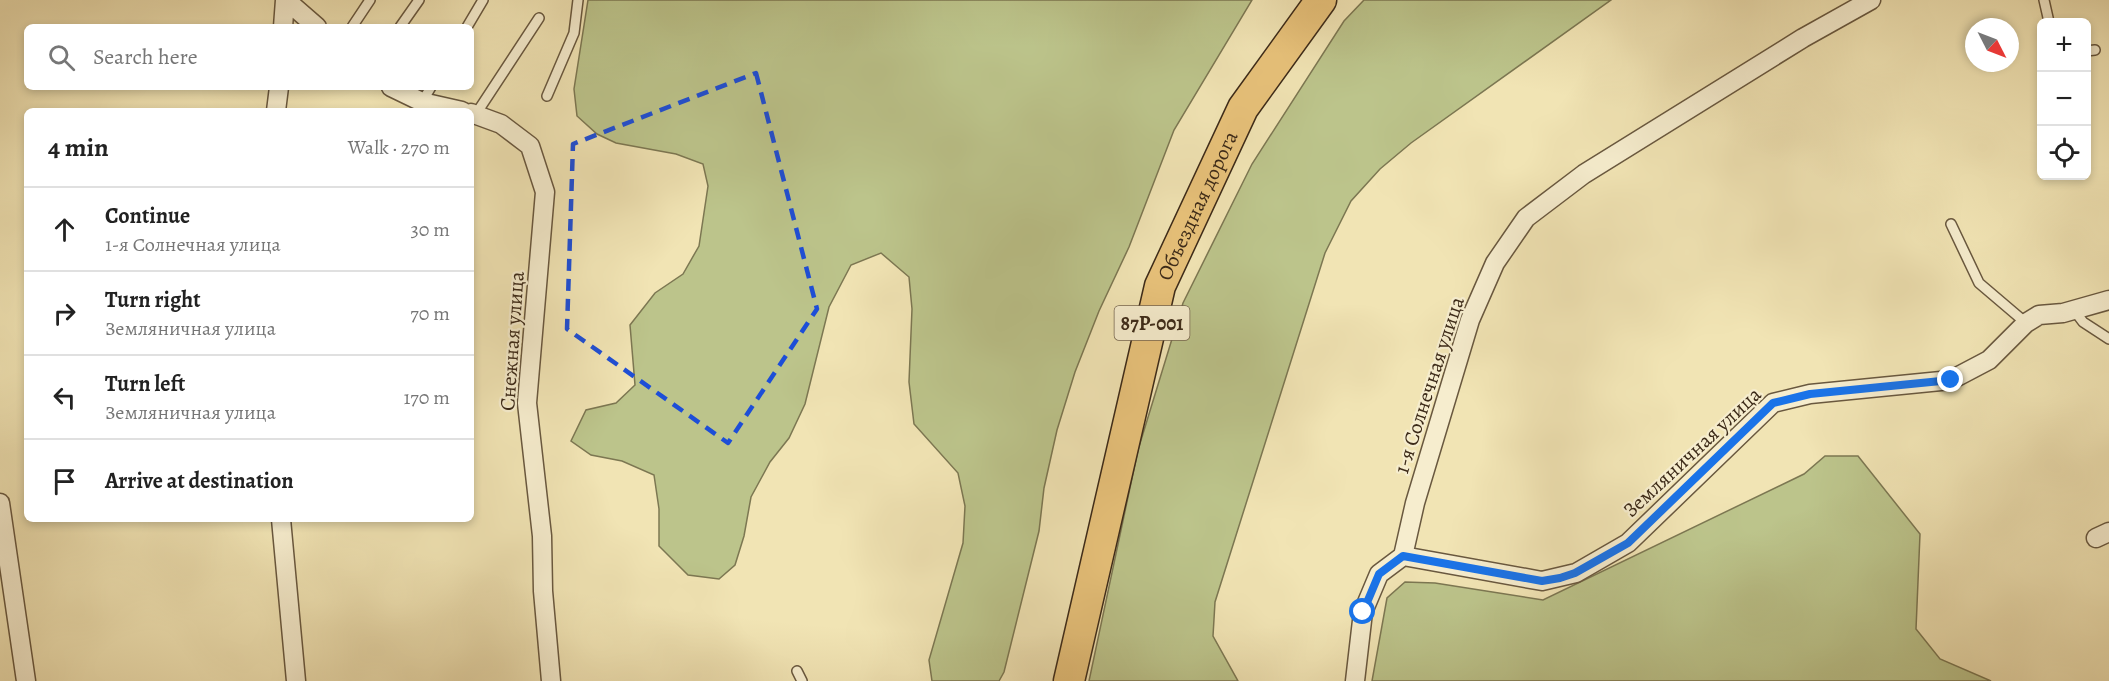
<!DOCTYPE html>
<meta charset="utf-8">
<style>
:root{--surface:#fff;--page:#f6f6f6;--text:#222;--muted:#767676;--line:#e0e0e0}
body{margin:0;font-family:Alegreya,serif;background:var(--page);color:var(--text)}
.controls{position:absolute;right:18px;top:18px;display:grid;overflow:hidden;border-radius:9px;box-shadow:0 3px 9px #0003}
.controls button{width:54px;height:54px;display:grid;place-items:center;padding:0;border:0;border-bottom:2px solid var(--line);background:var(--surface);color:var(--text);font:30px sans-serif}
.compass{position:absolute;left:1965px;top:18px;width:54px;height:54px;border-radius:50%;background:var(--surface);box-shadow:0 3px 9px #0003;rotate:132deg}
.stop{position:absolute;width:18px;height:18px;margin:-14px;border:4px solid #1a73e8;border-radius:50%;background:#fff}
.stop.end{background:#1a73e8;border-color:#fff;box-shadow:0 2px 6px #0008}
.list{margin:0;padding:0;list-style:none}
h2{display:flex;justify-content:space-between;align-items:center;height:78px;margin:0;padding:0 24px;font-size:26px}
h2 small{font-size:20px;font-weight:400;color:var(--muted)}
.list li{display:grid;grid-template-columns:39px 1fr auto;gap:18px;align-items:center;box-sizing:border-box;height:84px;padding:0 24px;border-top:2px solid var(--line)}
.list b{display:block;font-size:22px;white-space:nowrap}
.list p{margin:0;font-size:20px;white-space:nowrap;color:var(--muted)}
.list em{font-size:20px;font-style:normal;color:var(--muted)}
.icon{flex:none;width:33px;height:33px;fill:none;stroke:currentColor;stroke-width:2;stroke-linecap:round;stroke-linejoin:round}
.map{position:relative;flex:none;width:2109px;height:681px;overflow:hidden}
.search{position:absolute;background:var(--surface);box-shadow:0 3px 9px #0003;left:24px;top:24px;width:450px;height:66px;display:flex;align-items:center;gap:15px;box-sizing:border-box;padding:0 21px;border-radius:9px;color:var(--muted);font-size:22px}
.panel{position:absolute;background:var(--surface);box-shadow:0 3px 9px #0003;left:24px;top:108px;width:450px;height:414px;border-radius:9px}
.map>svg:first-child{display:block}
.green{fill:#bcc48b;stroke:#7c7752;stroke-width:1.5}
.lines{fill:none;stroke-linecap:round;stroke-linejoin:round}
.service-casing{stroke:#69583f;stroke-width:12}
.minor-casing{stroke:#69583f;stroke-width:21}
.primary-casing{stroke:#3c2a18;stroke-width:33}
.service{stroke:#f6edce;stroke-width:9}
.minor{stroke:#f6edce;stroke-width:18}
.primary{stroke:#e8c27a;stroke-width:30}
.route{stroke:#1a73e8;stroke-width:8}
.marked{fill:none;stroke:#1d4ed8;stroke-width:4.5;stroke-dasharray:12 8;stroke-linejoin:round}
.labels{text-anchor:middle;dominant-baseline:central;stroke-width:4.5;stroke-linejoin:round;paint-order:stroke}
.shield{fill:#f6edce;stroke:#74644f;stroke-width:1.5}
.shield-label{font-size:20px;font-weight:bold;fill:#3c2a18}
.street-label{font-size:21px;fill:#3c2a18;stroke:#f6edce}
</style>
<div class="map">
<svg width="2109" height="681" viewBox="0 0 2109 681">
<rect width="100%" height="100%" fill="#f1e4b4"/>
<filter id="stains"><feTurbulence type="fractalNoise" baseFrequency=".00333" numOctaves="4"/><feColorMatrix values="0 0 0 0 .2 0 0 0 0 .09 0 0 0 0 .02 0 0 0 .5 -.17"/></filter>
<radialGradient id="worn" r=".72"><stop offset=".6" stop-color="#630" stop-opacity="0"/><stop offset="1" stop-color="#630" stop-opacity=".3"/></radialGradient>
<path class="green" d="M588,0H1252L1174,130L1129,247L1099,311L1075,372L1057,430L1044,488L1039,531L1004,672L999,681H932L929,660L963,543L965,506L958,473L914,424L909,382L912,309L909,277L881,253L851,265L829,307L805,404L789,438L770,462L751,497L744,536L735,565L719,579L688,575L659,546V509L654,475L622,461L591,455L571,441L586,410L616,403L635,385L630,325L655,293L683,274L699,246L708,186L703,164L676,154L616,143L597,134L577,116L574,89Z
M1364,0H1611L1411,143L1380,169L1351,201L1325,253L1215,602L1213,636L1238,681H1089L1138,450L1183,303L1252,164L1344,21Z
M1825,456H1858L1920,534L1916,629L1940,659L1991,681H1372L1387,598L1405,582L1435,583L1543,600L1804,474Z"/>
<g class="lines">
<defs>
<path id="service" d="M2044,0L2049,22
M352,27L370,0
M400,27L419,0
M467,27L483,0
M2086,51L2095,50
M547,96L574,33L578,0
M422,102L431,87
M476,114L539,18
M1951,224L1979,283L2026,323
M2074,310L2083,322L2109,339
M797,671L802,681"/>
<path id="minor" d="M286,0L317,27
M283,27L285,0
M391,87L422,102L462,111
M276,111L279,87
M471,113L501,124L530,146L545,192L527,403L542,536L543,591L551,681
M0,503L26,681
M281,519L296,681
M2096,538L2109,532
M1403,556L1542,581L1576,573L1628,543L1773,403L1810,394L1951,380L1989,360L2026,323L2039,315L2063,313L2109,300
M1355,681L1363,612L1379,574L1403,556L1415,503L1470,320L1495,263L1526,218L1584,174L1803,38L1871,0"/>
<g id="primary">
<path id="s1" d="M1069,681L1160,286L1243,108L1321,0"/>
</g>
</defs>
<use href="#service" class="service-casing"/>
<use href="#minor" class="minor-casing"/>
<use href="#primary" class="primary-casing"/>
<use href="#service" class="service"/>
<use href="#minor" class="minor"/>
<use href="#primary" class="primary"/>
</g>
<g class="lines">
<path class="route" d="M1363,612L1379,574L1403,556L1542,581L1560,578L1575,573L1628,543L1773,403L1810,394L1951,380"/>
</g>
<path class="marked" d="M756,73L817,309L728,443L567,329L573,144Z"/>
<g class="labels">
<rect class="shield" x="1114.5" y="306" width="75" height="34" rx="4.5"/>
<g class="shield-label">
<text x="1152" y="323">87Р-001</text>
</g>
<g class="street-label">
<text stroke="none"><textPath href="#s1" startOffset="494">Объездная дорога</textPath></text>
<text transform="translate(512 341) rotate(-86)">Снежная улица</text>
<text transform="translate(1429 385) rotate(-72)">1-я Солнечная улица</text>
<text transform="translate(1692 452) rotate(-43)">Земляничная улица</text>
</g>
</g>
<rect width="100%" height="100%" filter="url(#stains)"/>
<rect width="100%" height="100%" fill="url(#worn)"/>
</svg>
<div class="controls">
<button>+</button>
<button>−</button>
<button><svg class="icon" aria-label="locate" viewBox="0 0 24 24"><circle cx="12" cy="12" r="6"/><path d="M12 2v4M12 18v4M2 12h4M18 12h4"/></svg></button>
</div>
<svg class="compass" viewBox="-18 -18 36 36"><path d="M0-13l5 13h-10z" fill="#e53935"/><path d="M0 13l5-13h-10z" fill="#767676"/></svg>
<div class="stop" style="left:1363px;top:612px"></div>
<div class="stop end" style="left:1951px;top:380px"></div>
<div class="search"><svg class="icon" aria-label="search" viewBox="0 0 24 24"><circle cx="10" cy="10" r="6"/><path d="M15 15l6 6"/></svg>Search here</div>
<section class="panel">
<h2>4 min<small>Walk · 270 m</small></h2>
<ul class="list">
<li><svg class="icon" aria-label="ahead" viewBox="0 0 24 24"><path d="M12 20V5M6 11l6-6 6 6"/></svg><div><b>Continue</b><p>1-я Солнечная улица</p></div><em>30 m</em></li>
<li><svg class="icon" aria-label="right" viewBox="0 0 24 24"><path d="M7 20v-9h11M14 6l5 5-5 5"/></svg><div><b>Turn right</b><p>Земляничная улица</p></div><em>70 m</em></li>
<li><svg class="icon" aria-label="left" viewBox="0 0 24 24"><path d="M17 20v-9H6M10 6l-5 5 5 5"/></svg><div><b>Turn left</b><p>Земляничная улица</p></div><em>170 m</em></li>
<li><svg class="icon" aria-label="arrive" viewBox="0 0 24 24"><path d="M6 21V4h12l-3 4 3 4H6"/></svg><div><b>Arrive at destination</b></div></li>
</ul>
</section>
</div>
